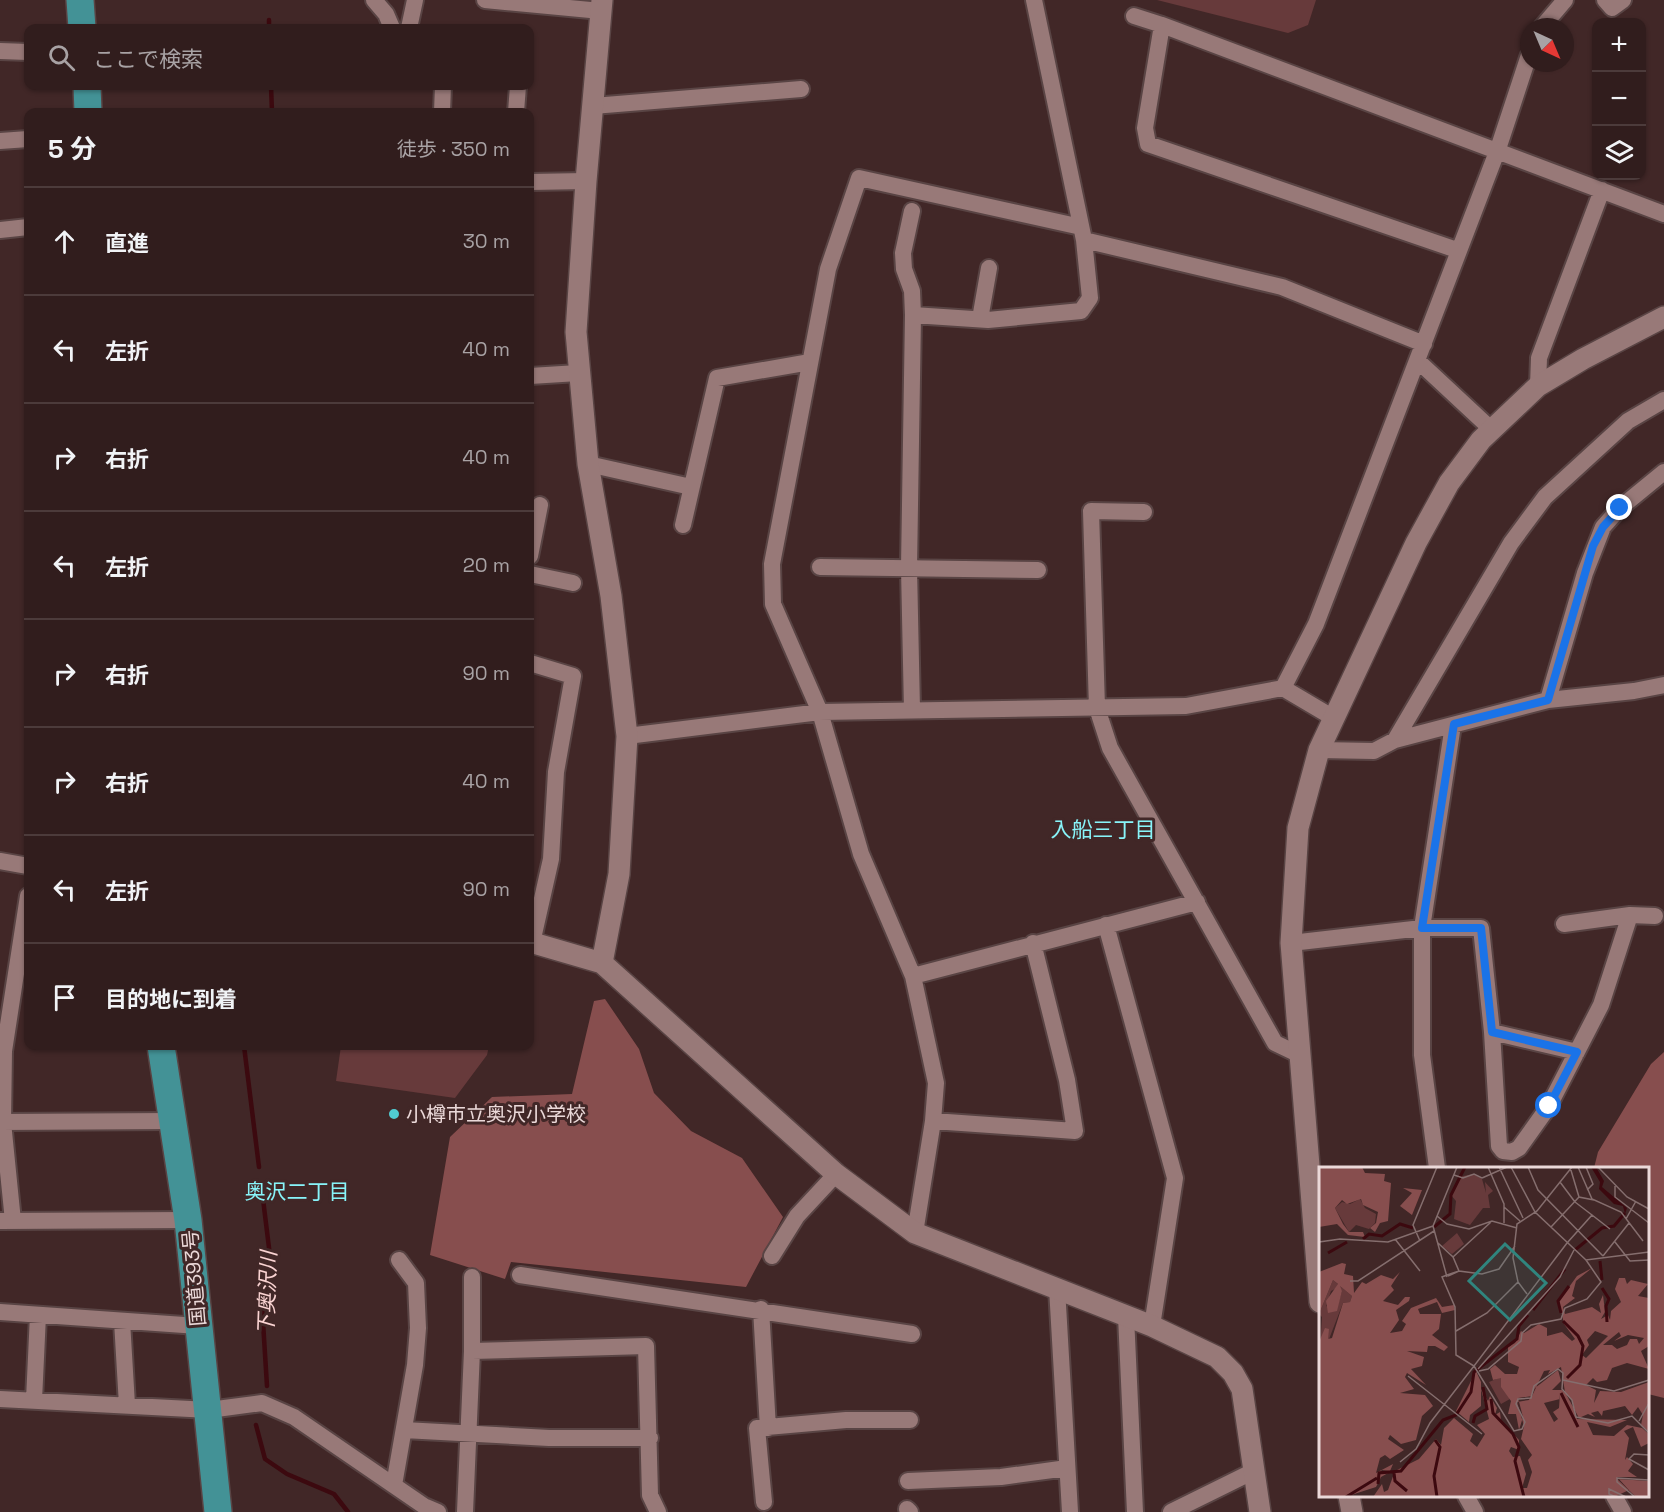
<!DOCTYPE html>
<html lang="ja">
<meta charset="utf-8">
<style>
:root{--surface:#311d1d;--page:#3d2a2a;--text:#f1f3f6;--muted:#a8a2a4;--line:#4c3b3b}
body{margin:0;font-family:"Space Grotesk","Noto Sans JP",sans-serif;background:var(--page);color:var(--text)}
.controls{position:absolute;right:18px;top:18px;display:grid;overflow:hidden;border-radius:12px;box-shadow:0 2px 4px #0004}
.controls button{width:54px;height:54px;display:grid;place-items:center;padding:0;border:0;border-bottom:2px solid var(--line);background:var(--surface);color:var(--text);font:30px sans-serif}
.compass{position:absolute;left:1520px;top:18px;width:54px;height:54px;border-radius:50%;background:var(--surface);box-shadow:0 2px 4px #0004;rotate:136deg}
.stop{position:absolute;width:18px;height:18px;margin:-14px;border:4px solid #1a73e8;border-radius:50%;background:#fff}
.stop.end{background:#1a73e8;border-color:#fff;box-shadow:0 2px 6px #0008}
.list{margin:0;padding:0;list-style:none}
h2{display:flex;justify-content:space-between;align-items:center;height:78px;margin:0;padding:0 24px;font-size:26px}
h2 small{font-size:20px;font-weight:400;color:var(--muted)}
.list li{display:grid;grid-template-columns:39px 1fr auto;gap:18px;align-items:center;box-sizing:border-box;height:108px;padding:0 24px;border-top:2px solid var(--line)}
.list b{display:block;font-size:22px;white-space:nowrap}
.list em{font-size:20px;font-style:normal;color:var(--muted)}
.icon{flex:none;width:33px;height:33px;fill:none;stroke:currentColor;stroke-width:2;stroke-linecap:round;stroke-linejoin:round}
.map{position:relative;flex:none;width:1664px;height:1512px;overflow:hidden}
.search{position:absolute;background:var(--surface);box-shadow:0 2px 4px #0004;left:24px;top:24px;width:510px;height:66px;display:flex;align-items:center;gap:15px;box-sizing:border-box;padding:0 21px;border-radius:12px;color:var(--muted);font-size:22px}
.panel{position:absolute;background:var(--surface);box-shadow:0 2px 4px #0004;left:24px;top:108px;width:510px;height:942px;border-radius:12px}
.map>svg:first-child{display:block}
.green{fill:#673a3b}
.forest{fill:#874e4e}
.lines{fill:none;stroke-linecap:round;stroke-linejoin:round}
.stream{stroke:#3c090f;stroke-width:4.5}
.minor-casing{stroke:#594444;stroke-width:20}
.tertiary-casing{stroke:#594444;stroke-width:24}
.trunk-casing{stroke:#594444;stroke-width:30}
.minor{stroke:#987978;stroke-width:16}
.tertiary{stroke:#987978;stroke-width:21}
.trunk{stroke:#439296;stroke-width:27}
.route{stroke:#1a73e8;stroke-width:8}
.poi-dot{fill:#51ccd2;stroke:#412727;stroke-width:2}
.labels{text-anchor:middle;dominant-baseline:central;stroke-width:6;stroke-linejoin:round;paint-order:stroke}
.poi-label{font-size:20px;fill:#ebd9d9;stroke:#412727;text-anchor:start}
.street-label{font-size:20px;fill:#ebd9d9;stroke:#412727}
.neighbourhood-label{font-size:21px;fill:#88f4f9;stroke:#412727}
.water-label{font-size:21px;font-style:italic;fill:#fad3d2;stroke:#412727}
.inset-river{fill:none;stroke:#3c090f;stroke-width:3}
.inset-road{fill:none;stroke:#856e6e;stroke-width:1.5}
.view{fill:#30857e;fill-opacity:0.15;stroke:#30857e;stroke-width:3}
.inset-edge{fill:none;stroke:#ebd9d9;stroke-width:3}
</style>
<div class="map">
<svg width="1664" height="1512" viewBox="0 0 1664 1512">
<rect width="100%" height="100%" fill="#412727"/>
<path class="green" d="M1157,0H1316L1308,25L1288,33Z
M341,1046H489L487,1055L455,1098L336,1081Z"/>
<path class="forest" d="M605,999L639,1049L654,1093L691,1131L742,1158L783,1217L746,1287L511,1262L505,1279L430,1255L450,1137L492,1097L572,1094L594,1001Z
M1664,1052V1398L1648,1394V1168H1594L1598,1152L1651,1064Z"/>
<g class="lines">
<path class="stream" d="M269,20V28
M271,86L272,112
M244,1046L259,1167
M263,1199L270,1256L262,1306L267,1386
M256,1425L265,1459L287,1474L334,1494L348,1512"/>
<defs>
<path id="minor" d="M374,0L386,14L392,28
M485,0L601,11
M1605,0L1612,8L1623,0
M1134,16L1162,25
M1542,27L1565,0
M409,28L415,0
M0,51L28,52
M593,106L801,89
M442,112L443,86
M516,112L518,86
M0,141L28,139
M530,182L586,181
M0,230L28,227
M1084,240L1282,287L1424,344
M1457,250L1148,144L1145,128L1162,25L1664,214
M913,315L988,320L1081,311L1090,298L1084,240L1034,0
M980,319L989,268
M1418,361L1491,429
M530,376L578,373
M1538,386L1539,358L1602,190
M588,464L691,487
M1144,512L1091,511L1097,708L1110,748L1275,1043L1300,1055
M683,525L717,378L810,362
M530,556L540,505
M820,567L1038,570
M530,574L573,583
M530,663L573,676L556,772L551,859L532,943
M1283,688L1316,624L1498,149L1529,55
M1548,700L1585,573L1603,527L1620,508L1664,472
M912,710L909,568L913,315L912,291L904,269L903,253L912,211
M627,736L820,712L1186,706L1283,688L1332,717
M1395,740L1511,543L1545,497L1628,421L1664,400
M1319,750L1374,751L1395,740L1548,700L1634,691L1664,685
M0,861L28,866
M1564,924L1630,915L1655,916
M1106,925L1175,1178L1152,1326
M1291,943L1422,928H1481L1492,1032L1499,1146L1503,1151L1512,1152L1519,1148L1549,1106L1601,1005L1630,915
M913,976L1197,902
M1492,1032L1577,1052
M933,1121L1075,1131L1067,1080L1033,943
M0,1122L172,1121
M1437,1168L1422,1055V928L1453,725
M0,1221L188,1220
M13,1221L3,1122L4,1051L28,896
M915,1233L933,1121L936,1083L913,976L861,854L820,712L773,604L772,564L828,269L859,178L1081,227
M772,1256L797,1216L836,1174
M520,1275L912,1334
M1057,1288L1070,1512
M761,1309L768,1428
M0,1312L198,1326
M1126,1316L1135,1512
M122,1321L127,1405
M472,1351L646,1346L650,1495L658,1512
M0,1399L209,1410L262,1403L294,1417L424,1506L438,1512
M34,1400L38,1315
M404,1430L549,1438H650
M908,1481L1001,1477L1067,1468
M394,1485L415,1365L418,1328L416,1283L399,1260
M1466,1496L1475,1512
M1614,1496L1623,1512
M764,1502L757,1428L846,1420H910
M907,1509L910,1512
M465,1512L472,1351V1277
M1171,1512L1252,1472"/>
<path id="tertiary" d="M602,0L586,181L576,332L588,464L611,596L627,736L619,874L602,963
M530,942L602,963L836,1174L915,1233L1152,1326L1217,1357L1233,1373L1242,1389L1260,1512
M1320,1302L1291,943L1298,828L1319,750L1416,543L1449,483L1481,440L1538,386L1583,359L1664,317
M1349,1496L1352,1512"/>
<path id="trunk" d="M80,0L82,28
M87,86L88,112
M161,1046L188,1220L218,1512"/>
</defs>
<use href="#minor" class="minor-casing"/>
<use href="#tertiary" class="tertiary-casing"/>
<use href="#trunk" class="trunk-casing"/>
<use href="#minor" class="minor"/>
<use href="#tertiary" class="tertiary"/>
<use href="#trunk" class="trunk"/>
</g>
<g class="lines">
<path class="route" d="M1549,1106L1577,1052L1492,1032L1481,928H1422L1454,724L1548,700L1593,546L1603,527L1620,508"/>
</g>
<circle class="poi-dot" cx="394" cy="1114" r="6"/>
<g class="labels">
<g class="poi-label">
<text x="406" y="1114">小樽市立奥沢小学校</text>
</g>
<g class="street-label">
<text transform="translate(194 1278) rotate(-95)">国道393号</text>
</g>
<g class="neighbourhood-label">
<text x="1103" y="829">入船三丁目</text>
<text x="297" y="1191">奥沢二丁目</text>
</g>
<g class="water-label">
<text transform="translate(267 1293) rotate(-88)">下奥沢川</text>
</g>
</g>
<g transform="translate(1319 1167)">
<rect width="330" height="330" fill="#412727"/>
<path d="M154,7L163,12L167,26L166,15L174,24L169,28L171,41H164L151,58L135,52L137,34L132,28L140,10ZM41,32L46,41L57,47L56,56L50,62L37,58L30,65L16,41L23,35L31,37ZM138,66L145,77L133,87L123,79ZM14,113L33,129L31,135L24,136L0,198L3,150L0,147ZM20,120L23,124L17,144L7,139L12,124ZM182,210L191,232L182,237L170,215Z" fill="#673a3b" fill-rule="evenodd"/>
<path d="M0,0H43L46,6L66,7L65,14L72,16L69,54L61,56L56,65L51,61L57,56L59,45L44,38L42,32L28,37L23,33L16,41L24,57L30,65H44L46,70L29,68L18,57L0,60ZM84,21L103,23L93,48L81,39L93,26ZM23,96L27,97L25,107L34,109L35,126L43,115L47,117L62,108L74,112L81,105L72,119L75,123L64,134L79,138L86,130H91L90,134L77,143L80,153L71,166L83,164L87,157L83,154L92,141L117,131L123,140L135,138L136,143L123,146L118,135L99,142L101,147H122L120,162L113,168L129,180L125,184L116,179H109L108,185L88,184L105,190L103,199L92,202L107,218L88,206L86,210L95,222L81,226L106,228L114,239L103,249L97,273L82,277L71,268L69,272L85,283L71,292L66,288L61,291L57,306L74,297L71,304L63,303L60,306H69L62,310L57,320L26,330H0V175L6,161L10,162L9,172L13,171L24,136L31,135L33,129L21,119L23,124L18,144L9,146L7,134L19,117L14,113L0,147V105ZM273,101L257,114L253,129L256,131L244,140L246,147L273,140L282,146L280,137L284,128L286,145L282,152L289,148L291,153L292,144L302,135L296,122L300,111H306L308,117L312,113L329,117L319,129L330,131V179L322,184L330,202L308,196L293,201L288,213L278,215L274,211L267,218L277,223L275,236L281,224L302,225L330,215V265L322,258L324,248L319,240L313,248L306,239L284,244L283,249L279,244L272,246L276,250L269,247L260,251L246,225L242,200L229,207L231,203L225,204L213,229L199,231L204,250L200,263L197,247H189L192,234L182,220V211L174,213L171,202L176,198L186,207H198L200,200L189,195V180L196,176L202,164L205,166L220,157L228,161V169L243,165L253,174L256,172L245,157L240,134L258,109ZM276,164L289,169L267,191L263,188L270,178L268,173ZM300,165L302,169L295,174L309,168L325,171L320,177L318,172H311L308,178L298,182L293,178H284ZM239,203L242,214L233,223H243L253,233L258,252L308,253L291,260L268,255L274,268L295,269L308,258L323,261L330,267V276L322,280L314,260L305,264L310,271L306,293L308,290L314,297L309,304L318,310H298L310,323L295,330H54L63,317L65,325L69,323L76,304L100,292L117,272L122,278L125,261L135,251L154,267L151,274L158,280L166,267L158,258L170,252L162,222L169,234L171,229L178,241L176,248L181,245L182,254L200,273V283L192,280L190,284L194,290L201,289L207,307L203,321H208L213,305L209,293L213,288L202,272L205,259L198,235L210,233L216,221ZM241,227L240,241L234,245L239,252L235,255L225,236L241,232ZM157,204L162,215V239L151,248L150,255L137,244ZM298,312L330,314V330H317Z" fill="#874e4e" fill-rule="evenodd"/>
<path d="M272,0H277L285,14L283,20L308,41L306,47L304,39L295,37L280,22L281,15Z" fill="#3c090f"/>
<path class="inset-river" d="M115,60L131,47L132,28L146,0M44,72L50,67L63,69L81,57L94,61M256,83L283,61L295,59L306,46M9,86L28,75M281,94L283,113M283,121L290,132L287,139L288,155M214,143L246,102M242,146L239,134L250,119M244,154L259,169L264,179L261,198L248,211M242,226L259,260M172,232L174,246L194,267L200,280L196,294L205,330M154,256L156,249L168,242L164,220M116,273L121,280L115,309L118,330M75,306L76,314L88,324M59,317L60,306L82,304L124,253L137,248L152,225L155,205L198,172L200,159L209,148M27,330L58,311"/>
<path class="inset-road" d="M169,0L185,37V56M180,0L204,51M192,0L216,45L267,93L330,85M209,0L219,23L284,89M251,0L260,30L275,33M259,0L273,32L302,45L324,74M267,0L274,17L268,23M279,0L308,30L330,42M135,8L144,11L155,7L163,11M163,11L188,0M241,15L256,35M296,19V30L330,56M185,40L201,54M273,48L291,62M118,49L128,57L150,62L173,54L198,61M307,52L317,34M232,60L260,30M76,72L101,104M101,74L94,58L118,0M0,75L21,72L69,75L114,59M296,75L311,94L330,93M119,76L134,90L140,104L163,107L180,102L196,79M248,76L273,48L256,35M248,76L155,199L195,264L203,262L206,255L197,237L199,232L212,231L215,219L239,202L244,206L243,222L253,233L257,250L289,256L313,249L330,266M284,89L310,56M134,90L172,55M128,108L140,104L129,109M128,110L114,59L138,0M31,114H39L115,64M208,127L199,115L194,91L198,57L218,44L253,0M137,164L168,146L199,115M159,202L241,110L255,83M160,204L169,202L202,174L203,166L212,158L242,152L246,141L268,132L282,115L267,93M89,209L163,267M244,213L295,224L330,213M320,254L330,236M330,288L315,287L310,292L330,303M81,295L97,282L111,256L155,199L137,188L136,140L123,110L128,108M297,330L290,327V322L307,330M316,330L298,315V311L330,313"/>
<path class="view" d="M186,77L227,116L191,153L150,114Z"/>
<rect width="330" height="330" class="inset-edge"/>
</g>
</svg>
<div class="controls">
<button>+</button>
<button>−</button>
<button><svg class="icon" aria-label="layers" viewBox="0 0 24 24"><path d="M12 4l9 5-9 5-9-5zM3 14l9 5 9-5"/></svg></button>
</div>
<svg class="compass" viewBox="-18 -18 36 36"><path d="M0-13l5 13h-10z" fill="#e53935"/><path d="M0 13l5-13h-10z" fill="#a8a2a4"/></svg>
<div class="stop" style="left:1549px;top:1106px"></div>
<div class="stop end" style="left:1620px;top:508px"></div>
<div class="search"><svg class="icon" aria-label="search" viewBox="0 0 24 24"><circle cx="10" cy="10" r="6"/><path d="M15 15l6 6"/></svg>ここで検索</div>
<section class="panel">
<h2>5 分<small>徒歩 · 350 m</small></h2>
<ul class="list">
<li><svg class="icon" aria-label="ahead" viewBox="0 0 24 24"><path d="M12 20V5M6 11l6-6 6 6"/></svg><div><b>直進</b></div><em>30 m</em></li>
<li><svg class="icon" aria-label="left" viewBox="0 0 24 24"><path d="M17 20v-9H6M10 6l-5 5 5 5"/></svg><div><b>左折</b></div><em>40 m</em></li>
<li><svg class="icon" aria-label="right" viewBox="0 0 24 24"><path d="M7 20v-9h11M14 6l5 5-5 5"/></svg><div><b>右折</b></div><em>40 m</em></li>
<li><svg class="icon" aria-label="left" viewBox="0 0 24 24"><path d="M17 20v-9H6M10 6l-5 5 5 5"/></svg><div><b>左折</b></div><em>20 m</em></li>
<li><svg class="icon" aria-label="right" viewBox="0 0 24 24"><path d="M7 20v-9h11M14 6l5 5-5 5"/></svg><div><b>右折</b></div><em>90 m</em></li>
<li><svg class="icon" aria-label="right" viewBox="0 0 24 24"><path d="M7 20v-9h11M14 6l5 5-5 5"/></svg><div><b>右折</b></div><em>40 m</em></li>
<li><svg class="icon" aria-label="left" viewBox="0 0 24 24"><path d="M17 20v-9H6M10 6l-5 5 5 5"/></svg><div><b>左折</b></div><em>90 m</em></li>
<li><svg class="icon" aria-label="arrive" viewBox="0 0 24 24"><path d="M6 21V4h12l-3 4 3 4H6"/></svg><div><b>目的地に到着</b></div></li>
</ul>
</section>
</div>
